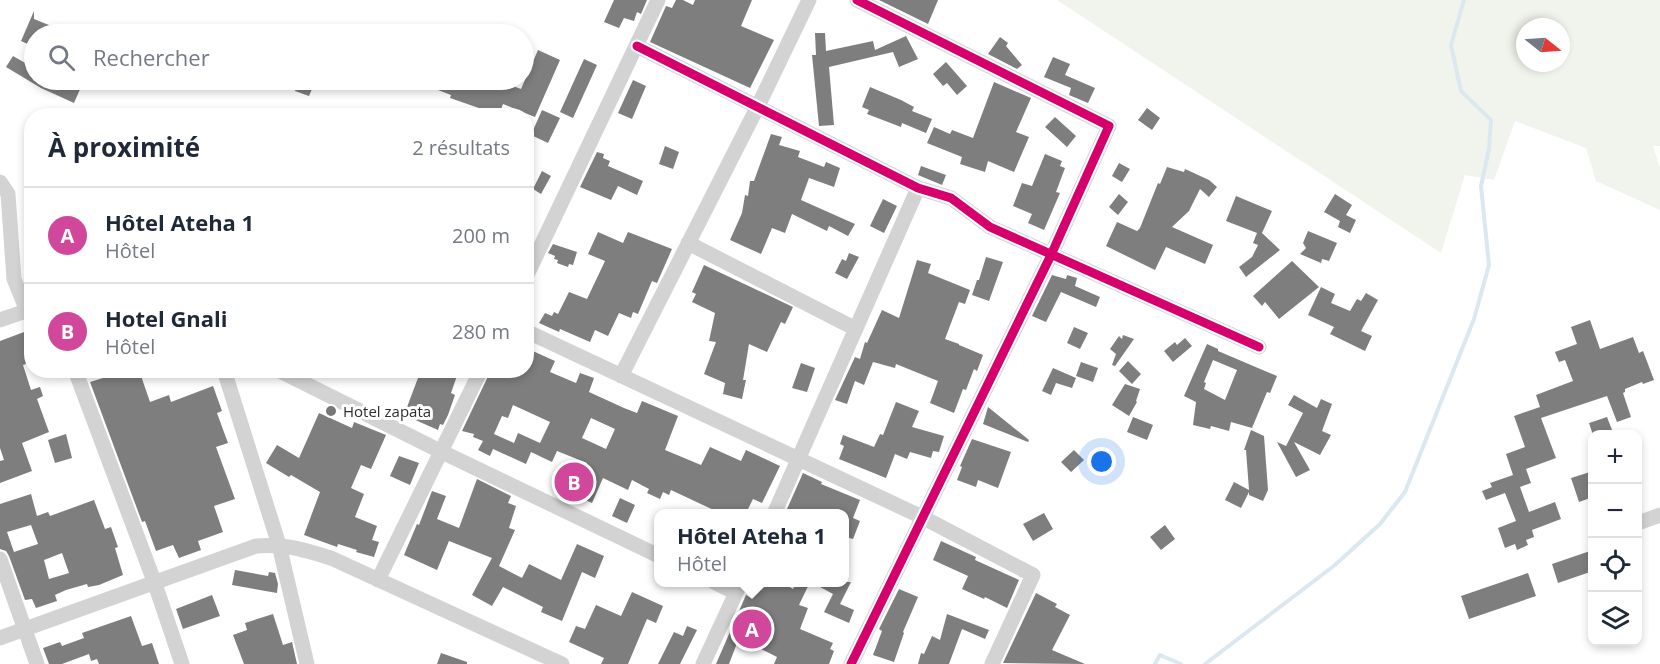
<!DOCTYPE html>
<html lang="fr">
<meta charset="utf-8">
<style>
:root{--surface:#fff;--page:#f2f2f3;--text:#1f2937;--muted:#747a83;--line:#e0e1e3;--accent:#777}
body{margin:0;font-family:"Open Sans",sans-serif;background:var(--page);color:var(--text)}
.controls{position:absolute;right:18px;bottom:18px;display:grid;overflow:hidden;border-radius:12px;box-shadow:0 3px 9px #0003}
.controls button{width:54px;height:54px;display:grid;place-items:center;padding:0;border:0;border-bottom:2px solid var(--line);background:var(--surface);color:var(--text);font:30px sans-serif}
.compass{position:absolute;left:1516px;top:18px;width:54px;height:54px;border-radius:50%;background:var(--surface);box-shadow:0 3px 9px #0003;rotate:107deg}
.you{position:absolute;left:1102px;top:462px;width:21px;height:21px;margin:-15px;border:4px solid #fff;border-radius:50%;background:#1a73e8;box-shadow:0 0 0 9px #1a73e833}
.badge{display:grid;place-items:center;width:39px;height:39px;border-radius:50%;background:var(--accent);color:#fff;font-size:20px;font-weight:700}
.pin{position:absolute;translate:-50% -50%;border:3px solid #fff;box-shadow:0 2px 6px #0006}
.popup{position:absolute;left:654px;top:509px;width:195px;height:78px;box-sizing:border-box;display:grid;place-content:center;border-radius:12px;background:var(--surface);filter:drop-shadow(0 2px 4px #0005);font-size:20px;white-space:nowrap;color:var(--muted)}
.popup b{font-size:22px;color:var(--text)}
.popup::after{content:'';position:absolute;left:50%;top:100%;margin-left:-12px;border:12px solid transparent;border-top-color:var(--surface)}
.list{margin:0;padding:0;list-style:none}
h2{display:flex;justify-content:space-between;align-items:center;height:78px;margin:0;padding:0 24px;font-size:26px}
h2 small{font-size:20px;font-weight:400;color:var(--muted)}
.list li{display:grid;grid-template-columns:39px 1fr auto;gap:18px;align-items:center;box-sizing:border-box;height:96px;padding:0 24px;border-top:2px solid var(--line)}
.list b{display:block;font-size:22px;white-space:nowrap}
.list p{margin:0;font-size:20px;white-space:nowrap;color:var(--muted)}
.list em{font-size:20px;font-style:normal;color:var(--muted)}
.icon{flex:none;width:33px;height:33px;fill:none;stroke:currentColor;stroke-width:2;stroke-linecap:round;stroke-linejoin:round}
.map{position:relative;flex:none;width:1660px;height:664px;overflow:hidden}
.search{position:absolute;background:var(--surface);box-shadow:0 3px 9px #0003;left:24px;top:24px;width:510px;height:66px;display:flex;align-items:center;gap:15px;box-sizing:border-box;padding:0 21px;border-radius:33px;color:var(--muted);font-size:22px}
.panel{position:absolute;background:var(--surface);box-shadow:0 3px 9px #0003;left:24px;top:108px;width:510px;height:270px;border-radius:24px}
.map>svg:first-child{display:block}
.grass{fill:#f1f4ec;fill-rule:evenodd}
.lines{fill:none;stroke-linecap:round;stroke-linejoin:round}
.stream{stroke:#dbe8f0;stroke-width:4}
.building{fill:#7e7e7e;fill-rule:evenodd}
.minor{stroke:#d3d3d3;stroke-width:15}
.cycleway-casing{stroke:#fff;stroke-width:13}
.cycleway{stroke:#d6006c;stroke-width:9}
.poi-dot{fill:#777;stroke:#fff;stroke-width:2}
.labels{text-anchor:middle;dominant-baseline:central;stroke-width:6;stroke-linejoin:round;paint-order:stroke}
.poi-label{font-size:15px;fill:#2e2e2e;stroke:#fff;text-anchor:start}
</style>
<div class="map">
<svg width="1660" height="664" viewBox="0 0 1660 664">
<rect width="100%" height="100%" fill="#fff"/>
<path class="grass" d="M1057,0H1660V146H1653L1660,168V210L1596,181L1586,148L1515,121L1494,180L1465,175L1441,253ZM1525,27H1561V63H1525Z"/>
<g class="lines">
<path class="stream" d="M1155,664L1160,655L1181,664
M1205,664L1335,565L1380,524L1405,492L1474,319L1489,265L1481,186L1489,149L1491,120L1461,91L1451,45L1464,0"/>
</g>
<path class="building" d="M614,0H647L641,14L637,12L634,21L624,18L619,28L604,22Z
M676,0H683L693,5L695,0H752L741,26L774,40L750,88L650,42L666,6L672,8Z
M879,0H938L928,24Z
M34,11V19L71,34H34V47L21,41Z
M815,33H825L826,51L873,41L875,50L906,36L918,59L899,67L893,52L829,67L834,125L819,126L812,55H816Z
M1000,37L1008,43L1006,46L1022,65L1017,69L988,54Z
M538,50L560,60L535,117L503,104L499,115L450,98L451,95L438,90L441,80H459L471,84L473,80H497L521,89Z
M13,56L34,68V80H84L74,103L41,88L6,67Z
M1053,57L1070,64L1065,75L1095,88L1088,103L1069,95L1071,88L1044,77Z
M584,59L597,65L573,118L560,112Z
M946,62L967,86L957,95L947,83L943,86L933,74Z
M299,80H316L309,96L295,91Z
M633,80L646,86L632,119L618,113Z
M994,82L1031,98L1016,132L1029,137L1014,172L988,161L985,172L960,164L962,157L927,143L934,127L950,134L952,130L973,138Z
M870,87L901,100L914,107L912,111L932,119L926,133L902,123L901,127L867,114L869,110L862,107Z
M1147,108L1160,118L1152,130L1138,120Z
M542,110L560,118L548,143L531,135Z
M1055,117L1076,136L1067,147L1045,127Z
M771,134L782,137L779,145L800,151L798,157L824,167L826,162L840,168L834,187L809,178L801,200L855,224L848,236L829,226L827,231L792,214L785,233L772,228L761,254L730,240L742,213L745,195L748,196L750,181H754Z
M665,146L679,152L673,169L659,164Z
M597,152L604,154L603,158L610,161L608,166L643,181L637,195L618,186L611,200L580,187Z
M1045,154L1062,161L1060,166L1065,168L1056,192L1060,193L1044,230L1028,223L1032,214L1013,206L1022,183L1032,186Z
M1119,163L1130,169L1122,182L1112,176Z
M921,166L946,175L942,185L918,175Z
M1167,167L1184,172L1185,169L1209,180L1217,187L1209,197L1200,189L1189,211L1172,227L1213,245L1205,264L1166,247L1155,270L1106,246L1117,222L1137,231L1140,228L1158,183L1160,184Z
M542,171L551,176L541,194L533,189Z
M1119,194L1128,202L1118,215L1109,207Z
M1335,194L1352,205L1346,215L1356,220L1350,233L1338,227L1340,221L1324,212Z
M1236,196L1272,211L1262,233L1280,250L1246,277L1239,267L1252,257L1258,245L1253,243L1257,233L1226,221Z
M883,199L897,206L884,233L870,226Z
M1308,231L1337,243L1329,261L1322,259L1321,263L1300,254L1306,248L1303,243Z
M598,232L623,243L628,232L672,249L657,283L652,281L638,314L633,312L631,318L619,313L608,336L595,330L590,342L560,329L559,332L539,323L545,313L552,316L554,312L558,314L569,292L587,299L605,261L588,254Z
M553,244L577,252L573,265L569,264L568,267L557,263L558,260L554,259L555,256L548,253Z
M849,253L859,257L847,279L835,273L842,259L846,261Z
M986,257L1003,262L989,301L972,295L977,280H979Z
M917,260L931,264L928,273L970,290L965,304L959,302L945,339L959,344V345L983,355L977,371L974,369L966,390L963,389L954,413L930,403L938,381L896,364L895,368L873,362L864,385L855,381L847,404L835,400L855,357L860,359L865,342L867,343L882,310L899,318Z
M1292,261L1319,287L1279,319L1265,302L1262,306L1253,296Z
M704,265L793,307L785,324L781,322L767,352L749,344L743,380H746L742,399L723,394L725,383L704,374L716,342L709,341L715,313L692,302L696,294L692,292Z
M1052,275L1066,279L1067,275L1077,278L1075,286L1100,297L1096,307L1061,292L1046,322L1032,316Z
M1321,287L1335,294L1331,303L1350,311L1357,299L1361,301L1366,293L1378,300L1361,331L1372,336L1365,351L1330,334L1334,327L1308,315Z
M1590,320L1600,349L1633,337L1639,353L1643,351L1654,380L1643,384L1642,382L1625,389V392L1623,393L1631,417L1617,422L1607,396L1541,418L1556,458L1526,469L1531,483L1520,487L1529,512L1555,502L1561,519L1532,530L1534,537L1526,540L1528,545L1517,550L1515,544L1505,548L1498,528L1516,521L1505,493L1486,500L1482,491L1492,487L1490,483L1513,475L1506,454L1525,447L1514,416L1540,407L1536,395L1573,381L1565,360L1559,362L1555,352L1577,344L1571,327Z
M1074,327L1088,333L1080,349L1067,343Z
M32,329V362L23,365L31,390L40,387L43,396L37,399L49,432L22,443L32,471L0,483V461L4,460L0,448V341Z
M1123,335L1134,339L1115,366L1112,365L1116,354L1110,349L1119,336L1122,339Z
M1185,338L1192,346L1173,362L1164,351L1175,342L1177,345Z
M1207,344L1218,349V351L1277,376L1270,393L1267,392L1252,428L1231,422L1229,431L1211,426L1210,429L1193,425L1196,402L1184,396ZM1213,360L1237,370L1225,400L1204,389L1206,383L1204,382Z
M526,348L555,361L550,372L576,383L580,373L594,378L589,392L624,408L637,413L642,401L678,416L665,450L701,465L710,447L741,461L746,450L780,466L762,503L753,499L746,513H720L671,490L669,495L663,492L660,499L647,493L649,489L632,480L628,490L603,478L592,503L558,487L563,477L578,484L587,463L557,451L552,462L531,452L526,464L493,449L490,456L478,450L483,441L473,437L474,434L462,431L491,370H526ZM513,405L550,422L540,443L518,433L514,443L494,434L502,416L508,418ZM591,418L615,429L606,449L582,438Z
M1128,361L1141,374L1132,384L1119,371Z
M1081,362L1098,368L1093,382L1076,376Z
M801,363L815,368L807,392L792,388Z
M1053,368L1076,378L1072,388L1056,383L1051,395L1042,391Z
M101,370H139L150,402L169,395L171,402L213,386L222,411L217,413L228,443L216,447L235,499L214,506L223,532L198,541L201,550L179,558L173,545L156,551L145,521L142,522L90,382L103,378Z
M421,370H459L451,393L455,395L448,415L443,425L440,424L438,430L404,415Z
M1125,384L1140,389L1136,401L1137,402L1129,416L1112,405Z
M1294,395L1317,408L1321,399L1332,404L1322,431L1331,435L1320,455L1294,442L1310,470L1296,477L1277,442L1286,446L1303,413L1288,405Z
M896,402L919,411L912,427L944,436L939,452L933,451L931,458L910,452L907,459L895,454L886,478L839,459L844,446L840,444L843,435L874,447L880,434L883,435Z
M988,407L1029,440L1028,442L983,424Z
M319,413L352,428L354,422L386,435L371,469L361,465L351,488L364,494L355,517L377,526L372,540L379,542L374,557L356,552L357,550L338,544L337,547L304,535L320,492L291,475L289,477L266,463L277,445L299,458Z
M1133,417L1153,425L1147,440L1127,432Z
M1607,417L1614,435H1593L1589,423Z
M1251,430L1264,436L1268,490L1263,501L1249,495V492L1241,508L1225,500L1234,482L1249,490L1246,450H1244Z
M66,434L72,458L55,463L48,440Z
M972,439L1011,452L998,488L978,480L976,487L957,480L962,467L960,466Z
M1074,450L1084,460L1071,472L1061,462Z
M399,456L419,463L410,485L390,476Z
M1590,472L1593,478V497L1579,502L1571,478Z
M803,473L822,482L821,484L860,500L853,518L860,521L853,539L845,537V513H787L789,511L787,509Z
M477,479L511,496L508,503L516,506L509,528L515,530L499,566L522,578L529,564L561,580L577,544L604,556L595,578L582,572L562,621L541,612L543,607L503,587L492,606L472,595L492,558L449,541L437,570L404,555L417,524L419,525L432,491L446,496L437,519L459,528Z
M31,494L37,516L48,512L50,516L94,500L105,529L111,527L118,547L115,548L123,575L99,585L88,587L87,584L66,590L55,595L57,601L36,608L32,599L25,600L9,556L6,551L0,549V504ZM31,525L38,544L14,552L7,532ZM62,553L69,573L49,579L44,560Z
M620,498L635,505L627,523L612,516Z
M1044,513L1053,529L1033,541L1023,524Z
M1165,525L1175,539L1161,550L1150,537Z
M941,541L976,557L975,560L1019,580L1007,608L985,597L984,599L962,589L968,576L933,560Z
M1593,550V571L1558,583L1552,564Z
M235,570L268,576L269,572L275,573L278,584L277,593L232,585Z
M1528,573L1536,596L1469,619L1461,596Z
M757,582H781L793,589L797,582H810L799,605L808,608L800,629L833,643L830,649L834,651L829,664H774L777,657L739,638L729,664H716L746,595L751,598Z
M811,582H851L840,604L854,610L849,623L824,612L833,594Z
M899,589L918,597L903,632L904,633L894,662L873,655L882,631L879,629Z
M632,592L663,606L656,623L647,619L628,664H601L604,658L569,642L576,626L585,629L596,605L621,616Z
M1036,593L1057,604L1055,607L1070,615L1052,650L1085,664L1003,663Z
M212,595L220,616L183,629L176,609Z
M273,614L283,645L292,642L297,664H244L233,635L247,630L245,623Z
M947,614L989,630L985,639L962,629L949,664H918L921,653L924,654L932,636L940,640Z
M131,616L142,646L152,643L159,664H99L97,659L91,661L89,654L62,664H49L43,648L60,642L62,646L84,638L82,633Z
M687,626L697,630L680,664H658L674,632L683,636Z
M441,653L467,662V664H437Z"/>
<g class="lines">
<path class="minor" d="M637,46L918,188L951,198L990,227L1259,347
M0,182L8,194L14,279L27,311
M688,243L856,329
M526,277L658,0
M0,320L32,309
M526,331L922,517L1033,575L992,664
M75,370L154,581L182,664
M224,370L279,545L307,664
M278,370L440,451L659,556
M621,376L758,106L809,0
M774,514L918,188
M1638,523L1660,515
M0,559L37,664
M378,580L481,370
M714,582L736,593
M0,638L256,546C288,544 301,549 331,558L562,664
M703,664L741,582
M851,664L1051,255L1109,126L857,0"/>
<defs>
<path id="cycleway" d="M637,46L918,188L951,198L990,227L1259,347
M851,664L1051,255L1109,126L857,0"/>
</defs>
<use href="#cycleway" class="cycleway-casing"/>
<use href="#cycleway" class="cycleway"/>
</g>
<circle class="poi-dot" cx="331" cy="411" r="6"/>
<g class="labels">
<g class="poi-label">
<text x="343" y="411">Hotel zapata</text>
</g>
</g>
</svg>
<div class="controls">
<button>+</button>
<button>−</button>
<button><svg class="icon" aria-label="locate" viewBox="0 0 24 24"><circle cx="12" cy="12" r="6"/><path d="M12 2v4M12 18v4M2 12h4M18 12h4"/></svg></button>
<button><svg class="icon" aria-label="layers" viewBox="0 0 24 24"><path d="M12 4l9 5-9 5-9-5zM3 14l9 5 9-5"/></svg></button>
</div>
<svg class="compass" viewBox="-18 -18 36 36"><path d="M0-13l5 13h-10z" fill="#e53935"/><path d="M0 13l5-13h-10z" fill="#747a83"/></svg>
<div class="you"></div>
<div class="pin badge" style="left:752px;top:629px;background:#d1479c">A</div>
<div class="popup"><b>Hôtel Ateha 1</b>Hôtel</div>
<div class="pin badge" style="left:574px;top:482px;background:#d1479c">B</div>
<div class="search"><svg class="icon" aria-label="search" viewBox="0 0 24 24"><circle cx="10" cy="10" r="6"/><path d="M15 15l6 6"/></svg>Rechercher</div>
<section class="panel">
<h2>À proximité<small>2 résultats</small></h2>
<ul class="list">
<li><span class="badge" style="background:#d1479c">A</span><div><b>Hôtel Ateha 1</b><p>Hôtel</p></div><em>200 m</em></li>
<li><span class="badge" style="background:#d1479c">B</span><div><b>Hotel Gnali</b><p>Hôtel</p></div><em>280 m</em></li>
</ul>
</section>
</div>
